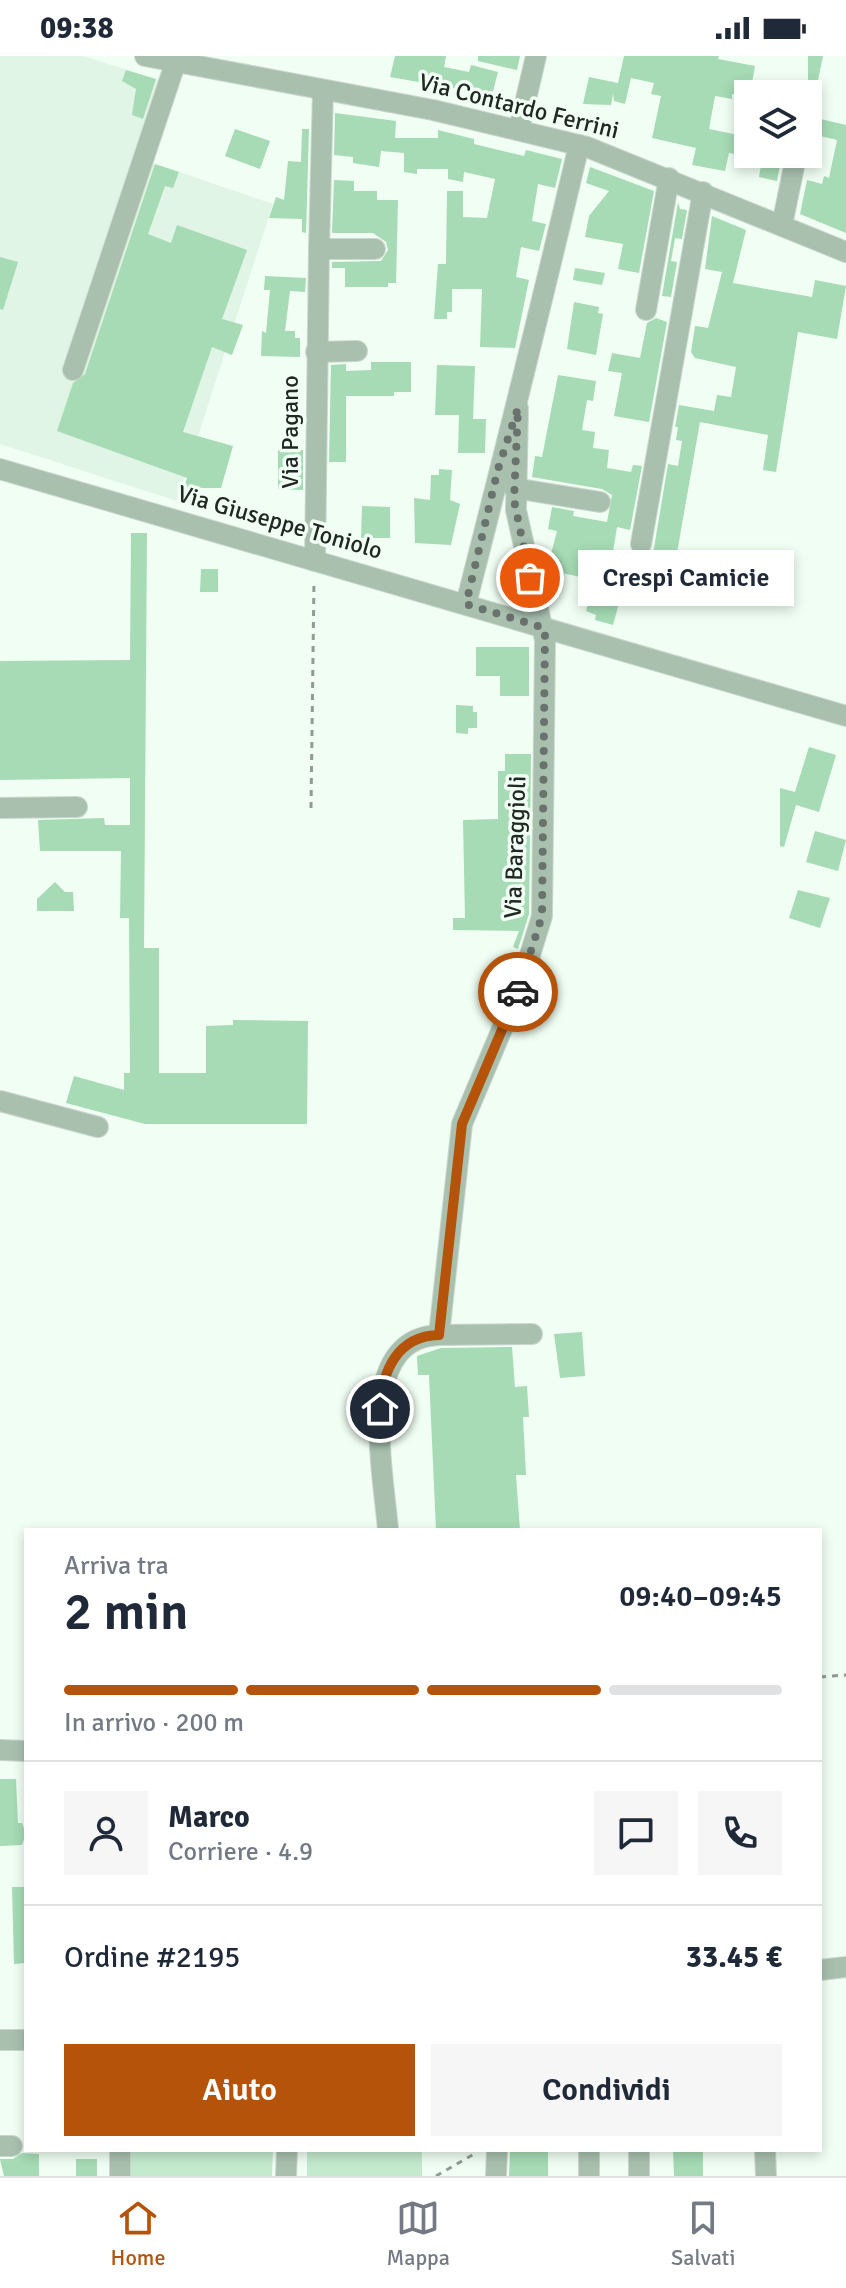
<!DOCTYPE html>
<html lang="it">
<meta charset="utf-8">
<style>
body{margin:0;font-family:Signika,sans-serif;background:#f6f6f7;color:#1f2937;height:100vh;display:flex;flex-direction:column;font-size:30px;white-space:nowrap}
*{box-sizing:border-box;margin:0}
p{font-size:26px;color:#747a83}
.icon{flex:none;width:44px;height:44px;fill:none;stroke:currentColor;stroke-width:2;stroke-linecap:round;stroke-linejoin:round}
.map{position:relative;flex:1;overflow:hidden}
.side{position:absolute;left:24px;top:1472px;width:798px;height:624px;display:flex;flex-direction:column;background:#fff;border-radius:0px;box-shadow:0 4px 12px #0003}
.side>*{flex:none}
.buttons{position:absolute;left:734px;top:24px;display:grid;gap:16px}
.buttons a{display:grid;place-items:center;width:88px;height:88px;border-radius:0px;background:#fff;box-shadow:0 4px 12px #0003;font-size:40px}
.pin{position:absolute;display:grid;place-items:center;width:68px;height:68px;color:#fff;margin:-34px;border:4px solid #fff;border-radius:50%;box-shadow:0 2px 8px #0007}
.courier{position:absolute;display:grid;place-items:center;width:80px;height:80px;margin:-40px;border:6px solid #b45309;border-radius:50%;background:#fff;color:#222;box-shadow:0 2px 10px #0007}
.bubble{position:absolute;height:56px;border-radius:0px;background:#fff;box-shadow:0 4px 12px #0003;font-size:26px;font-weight:600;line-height:56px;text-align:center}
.head em{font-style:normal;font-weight:600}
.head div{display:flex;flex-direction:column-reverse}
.head{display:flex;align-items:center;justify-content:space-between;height:136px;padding:0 40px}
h1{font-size:52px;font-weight:600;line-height:60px}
.bar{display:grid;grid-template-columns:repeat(4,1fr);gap:12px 8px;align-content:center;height:96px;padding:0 40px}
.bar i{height:10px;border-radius:6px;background:#e0e1e3}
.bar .current{background:#b45309}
.bar p{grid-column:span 4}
.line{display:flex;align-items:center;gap:20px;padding:0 40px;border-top:2px solid #e0e1e3}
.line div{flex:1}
.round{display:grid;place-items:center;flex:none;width:84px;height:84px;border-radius:0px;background:#f6f6f7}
.button{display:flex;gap:16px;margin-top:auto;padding:16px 40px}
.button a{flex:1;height:92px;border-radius:0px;background:#b45309;color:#fff;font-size:32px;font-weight:600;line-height:92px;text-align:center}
.button a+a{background:#f6f6f7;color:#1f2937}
.status{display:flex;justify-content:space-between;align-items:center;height:56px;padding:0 40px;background:#fff;direction:ltr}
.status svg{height:22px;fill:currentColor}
.menu{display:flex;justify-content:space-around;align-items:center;height:112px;border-top:2px solid #e0e1e3;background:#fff;font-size:22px;color:#747a83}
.menu a{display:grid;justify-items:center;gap:4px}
.menu .current{color:#b45309}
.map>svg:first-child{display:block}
.built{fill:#e0f5e5}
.green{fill:#c4eace}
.building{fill:#a6dbb5}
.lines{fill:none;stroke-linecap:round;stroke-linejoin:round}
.minor-casing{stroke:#cbd7ce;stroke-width:22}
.path{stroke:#909b93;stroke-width:3;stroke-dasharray:6 6;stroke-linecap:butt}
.minor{stroke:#a9c0af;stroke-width:20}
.done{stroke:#69726c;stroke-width:8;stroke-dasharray:0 14.4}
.route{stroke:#b45309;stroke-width:10}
.labels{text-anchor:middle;stroke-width:7;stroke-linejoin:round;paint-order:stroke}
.street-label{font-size:24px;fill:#212723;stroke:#f0fef3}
</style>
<div class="status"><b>09:38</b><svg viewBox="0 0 49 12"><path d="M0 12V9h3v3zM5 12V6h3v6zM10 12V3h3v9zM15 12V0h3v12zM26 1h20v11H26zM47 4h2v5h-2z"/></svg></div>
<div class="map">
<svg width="846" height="2120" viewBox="0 0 846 2120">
<rect width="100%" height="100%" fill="#f0fef3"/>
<path class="built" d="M0,0H83L159,24L113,172L75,322L153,107L273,148L177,445L0,388Z"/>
<g class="green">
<path d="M131,2094H273L272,2120H131Z"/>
<rect x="307" y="2094" width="115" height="26"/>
</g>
<g class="building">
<path d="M395,0H446L444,11L469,16L471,9L498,16L491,43L464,34L390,21Z"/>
<path d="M478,0H520L517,14L478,5Z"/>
<path d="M624,0H719L718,3L755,10L750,38H732V43L715,40L709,73L748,81V100L729,97L725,115L692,109L696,92L652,82L661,40L651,38L654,27L631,22L625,48L614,45L613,38L611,49L583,48L589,21L618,27Z"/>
<path d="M808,0H823L814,44L808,43Z"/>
<path d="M126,14L156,23L143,63L132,59L136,33L122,25Z"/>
<path d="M335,57L396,65L395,82H438V74L474,83V88L524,100L526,94L562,103L555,132L538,128L532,165L546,168L539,195L521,191L516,221L529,224L515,292L480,291L482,233H452V256H447V263H434L438,208H446L447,135H463V161L487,162L495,123L464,116L463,126L448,123V113H417V118L404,116V97L381,95L379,111L353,107V101L334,99Z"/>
<path d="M808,60L846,69V177L800,158L807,124L822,128L824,120L829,122L837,84L808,77Z"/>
<path d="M235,73L270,85L260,113L225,100Z"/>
<path d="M302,73H309L306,177L302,176V163L269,162L276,141L284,144L288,105L301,106Z"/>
<path d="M763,98H782L777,125L759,121Z"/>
<path d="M155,108L179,116L173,132L165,130L148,178L171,187L177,169L247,194L222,263L243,269L232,299L212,291L183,376L233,390L221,432H197L195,450L180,445L187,422L57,375L73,327L85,318Z"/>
<path d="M590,111L654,135L639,217L618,213L623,188L585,181L589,160L609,135L586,127Z"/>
<path d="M334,124L354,125V135H377V144H398L396,227H388V231H345V212H332V206L381,205L388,194L386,186L373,177H332Z"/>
<path d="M678,146L680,153L687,154L682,183L675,182L671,205L677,206L671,241L662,240Z"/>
<path d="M712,160L746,174L733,227L812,241L815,224L846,230L837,283L798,276L776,416L763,414L768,379L700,366L675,508L682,509L677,538L624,529L613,569L595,564L596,559L586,555L595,524L547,514L557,475L548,473L552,451L574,455L573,460L607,466L612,439L602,433L532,421L535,400L542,401L558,319L596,325L593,345L587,344L582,374L595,376L593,392L609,394L607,412L631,416L633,409L642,410L630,474L617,471L612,502L638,507L639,502L652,504L668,408L678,410L682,385L676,384L678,371H675L679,349L714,355L717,339L731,341L736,311L695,302L691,296L695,270L708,272L722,216L705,213Z"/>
<path d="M0,201L18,206L3,254L0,253Z"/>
<path d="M575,212L605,217L602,229L573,224Z"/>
<path d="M265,220L306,222L305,236L290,235L285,275H295V282H300V301L261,300L262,275L266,277L270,234H264Z"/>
<path d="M574,246L599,251L598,257L603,258L596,299L567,293Z"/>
<path d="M656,262L667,266L649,366L614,360L622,317L608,315L612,297L640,302L647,267Z"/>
<path d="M371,306H411V336H394V340H346V406H329L331,309L346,308V315L371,314Z"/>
<path d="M437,309L475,310L473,363H486L485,397H458L459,359H435Z"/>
<path d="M278,394H303V434L278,433Z"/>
<path d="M439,413L452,414L450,444L460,448L451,489L415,487L414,442L430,444L431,419H439Z"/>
<path d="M362,450L390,451V482H361Z"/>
<path d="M131,477H147L144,892H159V1017H206V970L233,969V964L308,965L307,1068H145L66,1047L74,1020L124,1034V1017H130L129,862H120L121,795H40L38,764L104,762L105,769H130V722L0,724V605L130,604Z"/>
<path d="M201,513H218V536H200Z"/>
<path d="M476,591H529V640H500V620H476Z"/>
<path d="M456,649L473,650V656H477V672H468V678L456,677Z"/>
<path d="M809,691L836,699L819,756L796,749L784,791L780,790V732L795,736Z"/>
<path d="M505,698H531L529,858L518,893L513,891L519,875L453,874V862H465L463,764L498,763V715H505Z"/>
<path d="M815,775L846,784L838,815L806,806Z"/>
<path d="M55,826L65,836H73L74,855H37V843Z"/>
<path d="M798,834L830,842L820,872L789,862Z"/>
<path d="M582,1276L585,1320L560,1322L554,1278Z"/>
<path d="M512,1291L515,1331L527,1330L529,1361H523L526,1419H516L520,1474H436L429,1319H418L417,1300L441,1292Z"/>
<path d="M0,1723H16L18,1767H22L26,1778L22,1789L0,1790Z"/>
<path d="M12,1831H26V1907L14,1908Z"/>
<path d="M673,2094H703V2120H674Z"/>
<path d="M510,2096H548V2120H509Z"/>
<path d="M22,2097L39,2098V2120H4L0,2103H13Z"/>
<rect x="76" y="2103" width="21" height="17"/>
</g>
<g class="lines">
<g class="minor-casing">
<g id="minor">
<path d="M145,0L433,54L587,91L846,196"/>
<path d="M323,34L319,193H375"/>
<path d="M519,73L536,0"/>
<path d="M782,169L796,101"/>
<path d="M646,254L669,122"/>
<path d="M316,296L357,295"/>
<path d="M73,314L175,8"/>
<path d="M0,413L846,660"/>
<path d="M514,432L600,446"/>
<path d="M641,488L703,136"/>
<path d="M315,505L319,193"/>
<path d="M466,548C505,395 543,242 579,89"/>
<path d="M0,752L77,751"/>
<path d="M0,1045L98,1071"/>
<path d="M439,1279L532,1278"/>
<path d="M388,1474C384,1419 354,1282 439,1279L462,1068L521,928L542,860L545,584L516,454L518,352"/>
<path d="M0,1694L26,1695"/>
<path d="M820,1914L846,1911"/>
<path d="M0,1984H26"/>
<path d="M0,2090H12"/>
<path d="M120,2094V2120"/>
<path d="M589,2094V2120"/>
<path d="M639,2094V2120"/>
<path d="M765,2094L766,2120"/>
<path d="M286,2120L287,2094"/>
<path d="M496,2120L497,2094"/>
</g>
</g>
<g class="path">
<path d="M311,752L314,524"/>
<path d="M820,1621L846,1619"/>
<path d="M436,2120L474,2098"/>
</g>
<use href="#minor" class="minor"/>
</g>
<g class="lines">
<path class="done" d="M518,936L542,860L545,576L544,572L466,548L498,413L518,352L514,444L530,522"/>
<path class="route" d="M380,1353C382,1315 397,1280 439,1279L462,1068L518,936"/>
</g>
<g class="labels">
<g class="street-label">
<text transform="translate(519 50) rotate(14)" y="8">Via Contardo Ferrini</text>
<text transform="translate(290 376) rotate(-90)" y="8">Via Pagano</text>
<text transform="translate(280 466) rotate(16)" y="8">Via Giuseppe Toniolo</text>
<text transform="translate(515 791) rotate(-88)" y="8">Via Baraggioli</text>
</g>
</g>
</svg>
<div class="buttons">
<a><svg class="icon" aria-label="layers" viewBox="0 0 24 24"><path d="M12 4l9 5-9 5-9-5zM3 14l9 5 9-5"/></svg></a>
</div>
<div class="pin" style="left:530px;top:522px;background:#ea580c"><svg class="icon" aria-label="bag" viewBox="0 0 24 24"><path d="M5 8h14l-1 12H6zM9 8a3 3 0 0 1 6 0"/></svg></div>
<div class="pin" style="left:380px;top:1353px;background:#1f2937"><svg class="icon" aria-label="home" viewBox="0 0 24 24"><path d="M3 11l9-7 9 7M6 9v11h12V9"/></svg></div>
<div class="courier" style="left:518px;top:936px"><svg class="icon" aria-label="car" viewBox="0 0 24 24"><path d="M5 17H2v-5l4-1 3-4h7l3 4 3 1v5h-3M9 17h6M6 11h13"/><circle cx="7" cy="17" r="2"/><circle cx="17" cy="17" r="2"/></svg></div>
<div class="bubble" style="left:578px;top:494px;width:216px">Crespi Camicie</div>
<section class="side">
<div class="head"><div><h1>2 min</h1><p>Arriva tra</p></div><em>09:40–09:45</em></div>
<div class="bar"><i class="current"></i><i class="current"></i><i class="current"></i><i></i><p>In arrivo · 200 m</p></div>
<div class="line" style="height:144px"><a class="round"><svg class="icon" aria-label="person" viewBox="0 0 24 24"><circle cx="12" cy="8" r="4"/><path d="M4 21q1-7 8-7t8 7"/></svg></a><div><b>Marco</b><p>Corriere · 4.9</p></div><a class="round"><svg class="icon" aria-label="chat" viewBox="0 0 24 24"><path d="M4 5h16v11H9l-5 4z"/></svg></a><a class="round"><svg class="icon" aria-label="phone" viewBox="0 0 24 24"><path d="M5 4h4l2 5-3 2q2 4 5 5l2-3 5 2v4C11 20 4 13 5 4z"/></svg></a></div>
<div class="line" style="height:104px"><div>Ordine #2195</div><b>33.45 €</b></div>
<div class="button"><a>Aiuto</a><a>Condividi</a></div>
</section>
</div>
<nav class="menu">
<a class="current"><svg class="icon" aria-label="home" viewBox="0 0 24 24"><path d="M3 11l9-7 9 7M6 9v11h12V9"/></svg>Home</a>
<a><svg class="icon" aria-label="map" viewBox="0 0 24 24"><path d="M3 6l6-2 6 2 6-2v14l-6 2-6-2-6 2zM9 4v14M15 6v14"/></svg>Mappa</a>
<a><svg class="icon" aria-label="saved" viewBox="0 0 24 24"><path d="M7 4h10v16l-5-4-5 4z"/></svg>Salvati</a>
</nav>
